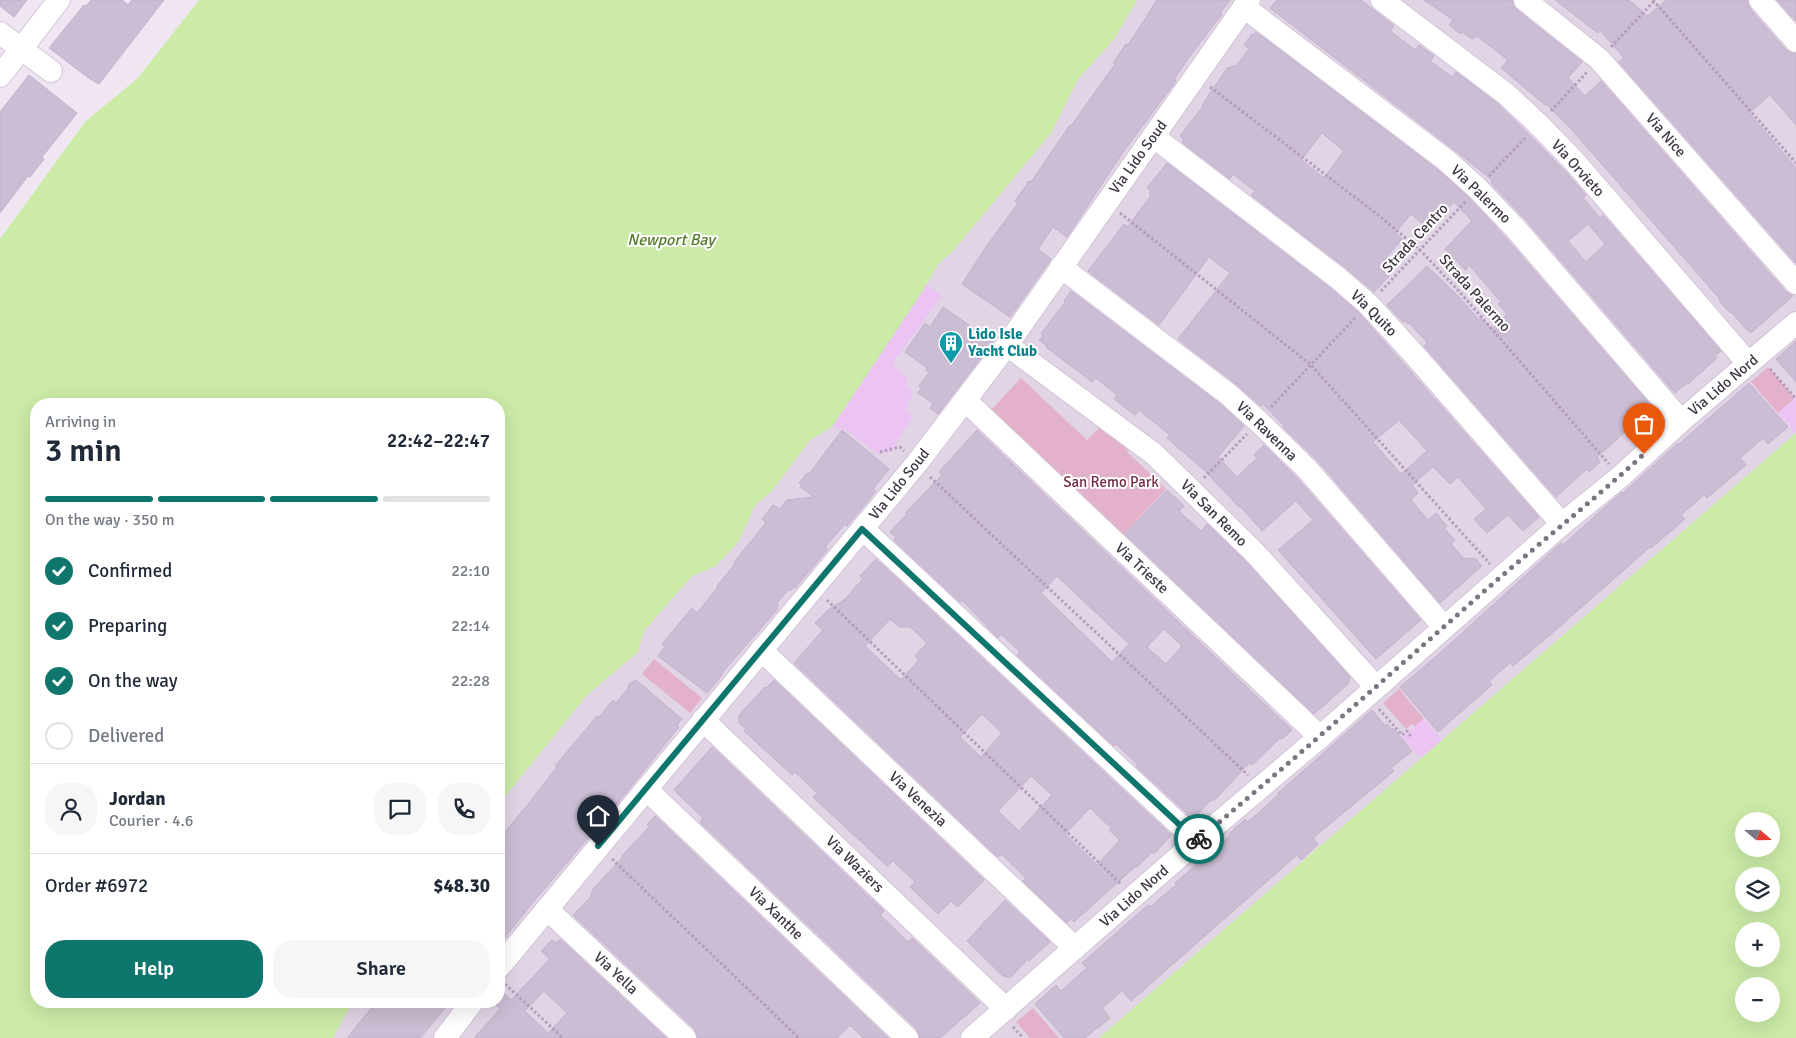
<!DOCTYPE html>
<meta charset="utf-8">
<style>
body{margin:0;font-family:Signika,sans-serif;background:#f6f6f7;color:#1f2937;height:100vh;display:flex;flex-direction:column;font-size:19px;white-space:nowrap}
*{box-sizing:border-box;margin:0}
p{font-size:16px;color:#747a83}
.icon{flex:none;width:28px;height:28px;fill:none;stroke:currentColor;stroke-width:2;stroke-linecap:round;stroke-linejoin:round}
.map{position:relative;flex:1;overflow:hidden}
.panel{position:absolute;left:30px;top:398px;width:475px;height:610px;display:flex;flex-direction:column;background:#fff;border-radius:20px;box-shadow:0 5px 20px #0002}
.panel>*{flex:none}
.needle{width:32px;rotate:110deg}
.fabs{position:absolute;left:1735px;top:812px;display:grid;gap:10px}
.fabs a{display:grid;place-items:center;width:45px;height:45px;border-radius:50%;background:#fff;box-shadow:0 5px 20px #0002;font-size:25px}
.pin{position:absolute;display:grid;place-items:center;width:42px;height:42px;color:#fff;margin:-51px -21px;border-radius:50% 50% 50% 0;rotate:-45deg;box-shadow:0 0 5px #0007}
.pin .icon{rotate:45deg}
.courier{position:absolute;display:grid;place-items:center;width:50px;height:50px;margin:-25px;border:4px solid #0f766e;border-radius:50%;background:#fff;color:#222;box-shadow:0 1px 6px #0007}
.overview em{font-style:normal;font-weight:600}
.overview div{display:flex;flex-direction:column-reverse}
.overview{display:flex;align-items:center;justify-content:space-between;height:85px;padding:0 15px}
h1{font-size:32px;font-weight:600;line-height:38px}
.bar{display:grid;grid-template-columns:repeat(4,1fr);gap:8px 5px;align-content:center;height:60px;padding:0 15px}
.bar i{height:6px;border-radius:4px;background:#e0e1e3}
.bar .on{background:#0f766e}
.bar p{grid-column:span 4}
.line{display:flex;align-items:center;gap:12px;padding:0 15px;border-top:1px solid #e0e1e3}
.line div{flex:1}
.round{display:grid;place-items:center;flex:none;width:52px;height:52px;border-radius:20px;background:#f6f6f7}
ol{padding:0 15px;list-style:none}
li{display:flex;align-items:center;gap:15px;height:55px}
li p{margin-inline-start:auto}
li .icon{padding:5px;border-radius:50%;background:#0f766e;color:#fff;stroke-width:4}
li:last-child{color:#747a83}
li i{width:28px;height:28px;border:2px solid #e0e1e3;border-radius:50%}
.primary-button{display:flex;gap:10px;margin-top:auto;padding:10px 15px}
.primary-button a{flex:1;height:58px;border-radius:20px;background:#0f766e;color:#fff;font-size:20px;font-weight:600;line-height:58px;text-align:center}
.primary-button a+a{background:#f6f6f7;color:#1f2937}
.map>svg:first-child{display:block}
.residential{fill:#e1d5e5}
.green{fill:#e3b2ca}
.sand{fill:#ecc4f4}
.water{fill:#cbeba7;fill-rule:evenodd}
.building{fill:#cbbdd3;stroke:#c3b0cd;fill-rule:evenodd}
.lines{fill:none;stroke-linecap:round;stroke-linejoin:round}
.minor-casing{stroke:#d2c4d8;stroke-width:24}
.path{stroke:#b39cbd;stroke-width:3;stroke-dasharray:2.5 2.5;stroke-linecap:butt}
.minor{stroke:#fff;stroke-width:22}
.done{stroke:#7d7481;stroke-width:5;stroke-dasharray:0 9}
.route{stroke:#0f766e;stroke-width:6}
.labels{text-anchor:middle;stroke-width:4;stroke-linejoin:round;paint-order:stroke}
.street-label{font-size:15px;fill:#3f3644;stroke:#fff}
.culture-label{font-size:15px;font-weight:bold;fill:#0d838f;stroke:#fff;text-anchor:start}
.park-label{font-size:15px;fill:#712e43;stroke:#fff}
.water-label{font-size:16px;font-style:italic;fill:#557b2c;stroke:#fff}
</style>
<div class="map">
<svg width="1796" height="1038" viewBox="0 0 1796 1038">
<rect width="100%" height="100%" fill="#efe6f2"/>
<path class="residential" d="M1137,0H1796V433L1099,1038H333L353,1001H499V804L587,695L638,652L644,631L692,576L716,566L739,541L755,505L771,492L810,440L832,427L922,292L939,263L953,251L1051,133L1078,79L1115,38Z"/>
<g class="green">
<path d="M1768,367L1795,398L1778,413L1751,382Z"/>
<path d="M1021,378L1087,440L1100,427L1128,450L1127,452L1166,489L1122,536L989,412Z"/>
<path d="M654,659L702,698L690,713L642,674Z"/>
<path d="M1399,689L1424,719L1415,727L1412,724L1406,729L1383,703Z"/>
<path d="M1033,1008L1059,1038H1030L1016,1022Z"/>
</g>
<g class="sand">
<path d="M926,284L942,296L892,364L908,378L906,381L907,386L912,391V397L907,403V410L913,417L892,450L879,455L846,430L832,427Z"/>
<path d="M1795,398L1796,399V433L1778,413Z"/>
<path d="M1424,719L1442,740L1421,758L1402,737Z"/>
</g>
<g class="water">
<path d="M199,0H1137L1115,38L1078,79L1051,133L953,251L939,263L922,292L832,427L810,440L771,492L755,505L739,541L716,566L692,576L644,631L638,652L587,695L499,804V404H36V1001H353L333,1038H0V239L85,122L138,78Z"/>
<path d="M1796,433V1038H1099ZM1744,821H1771V849H1744ZM1744,876H1771V904H1744ZM1744,931H1771V959H1744ZM1744,986H1771V1014H1744Z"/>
</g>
<g class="building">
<path d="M0,0H27L14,17L0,6Z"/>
<path d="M91,0H122L128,5L132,0H164L99,84L90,79L49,48L84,5L86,6Z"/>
<path d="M1157,0H1230L1220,13L1222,14L1190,56L1174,79L1176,81L1121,155L1067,237L1053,227L1038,249L1051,259L1010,317L962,284L988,244L1018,203L1015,201L1029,181L1031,182L1070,125L1071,126L1115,64L1113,63L1126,44L1128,45Z"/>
<path d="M1277,0H1361L1394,26L1390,31L1415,50L1419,45L1434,56L1430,61L1452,77L1456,72L1498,104L1564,170L1586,195L1583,198L1600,218L1603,215L1721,351L1715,356L1717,358L1688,384L1687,383L1675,393L1673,391L1526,220L1491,183L1493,181L1461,155L1270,8ZM1588,224L1605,244L1586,262L1568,241Z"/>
<path d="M1424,0H1512L1513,5L1517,10L1582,62L1568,78L1585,96L1601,81L1786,292L1793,296L1751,333L1745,328L1732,313L1729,312L1720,302L1719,298L1571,129L1546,104L1545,105L1501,68L1508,60L1477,36L1472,39L1462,32L1460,34L1449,25L1453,20Z"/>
<path d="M1555,0H1629L1648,16L1666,0H1747L1750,9L1786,50L1791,53L1796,54V125L1770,95L1749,113L1796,168V263L1619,62L1624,58L1600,30L1598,33Z"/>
<path d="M1777,0H1796V21Z"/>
<path d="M1256,32L1438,170L1468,197L1506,238L1653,408L1646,415L1645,414L1597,457L1600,462L1589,472L1587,469L1556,497L1424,346L1427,343L1426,341L1409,323L1408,324L1404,321L1403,322L1387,305L1427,266L1459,297L1479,320L1481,318L1492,329L1507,314L1498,304L1501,302L1469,265L1465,270L1445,249L1472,221L1454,202L1428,228L1411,214L1395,233L1402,239L1378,267L1389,276L1374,292L1346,268L1251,195L1255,191L1233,174L1230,179L1183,143V139L1180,136L1203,106L1202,105L1227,68L1237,65L1249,49L1244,45L1252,34L1253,35ZM1322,133L1344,151L1324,178L1301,160Z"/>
<path d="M29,75L77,113L42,157L44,159L30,177L28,176L0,213V112Z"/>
<path d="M1167,163L1330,288L1359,313L1539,517L1523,531L1508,515L1487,533L1474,519L1486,509L1458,477L1450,484L1433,467L1412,485L1418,493L1411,500L1428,520L1436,513L1447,526L1444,528L1455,540L1451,544L1463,558L1476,559L1482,566L1440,603L1318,461L1283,427L1284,426L1263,404L1261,406L1236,384L1178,339L1230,273L1209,257L1159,325L1088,271L1124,224L1127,227L1151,196L1149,194L1151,191L1147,188ZM1399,420L1427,451L1401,474L1373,442Z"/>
<path d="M1071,291L1220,404L1244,426L1218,457L1237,477L1257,458L1254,455L1264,445L1298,479L1421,620L1376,659L1278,550L1313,520L1296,501L1262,531L1240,506L1239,507L1204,470L1167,438L1170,435L1139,410L1135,415L1114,399L1117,395L1096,378L1092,382L1046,347L1047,346L1039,340L1043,336L1041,334L1065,302L1064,301Z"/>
<path d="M943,307L993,342L938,414L930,408L933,403L918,393L921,388L919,386L929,372L926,370L927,368L905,352L925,323L930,327Z"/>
<path d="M1796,341V382L1776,359Z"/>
<path d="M1749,383L1788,427L1768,444L1763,438L1740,458L1746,465L1707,498L1704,495L1681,515L1685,519L1651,548L1650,547L1549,636L1513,666L1510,663L1489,681L1492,685L1438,732L1400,687L1439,654L1561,543L1563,545L1604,508L1622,492L1623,493L1678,443L1679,444Z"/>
<path d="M842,430L889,469L873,489L876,491L847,526L845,524L825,547L828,549L795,588L794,587L790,591L789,589L777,603L778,607L775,612L721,674L722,675L707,693L658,656L665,646L662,644L692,608L697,613L718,587L717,586L734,565V562L766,523L762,519L773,505L780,509L787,500L813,497L800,486L801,485L799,483L807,473L809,474Z"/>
<path d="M977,430L1292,730L1282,739L1280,738L1252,765L1249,763L1215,800H1211L1195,817L1191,813L1189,815L1136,766L1138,765L1116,744L1114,746L1017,655L1020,652L1001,634L998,638L962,600L960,602L894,540L896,537L890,532L907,514L905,513L942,475L939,472ZM1057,576L1129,644L1112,662L1041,593ZM1164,629L1182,646L1166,664L1147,647Z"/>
<path d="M1167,490L1184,506L1179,511L1201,531L1207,524L1246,562L1350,677L1348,684L1314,714L1125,534Z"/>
<path d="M876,559L1171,835L1154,854L1152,852L1137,867L1136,866L1074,922L1071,919L1067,923L1023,881L1026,878L1001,854L998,857L794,663L823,630L815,623L829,609L844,600L863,579L860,576ZM890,619L899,627H910L927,643L915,656L919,660L901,680L865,646ZM982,714L1002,733L981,757L960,737ZM1031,776L1052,795L1019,831L998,811ZM1090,808L1111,828L1109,830L1120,840L1097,865L1065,834Z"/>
<path d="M636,680L682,719L677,725L679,727L625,794L611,811L609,809L592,830L593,832L530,906L499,945V839L529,803L557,767L555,766L597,716L599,717L613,700L616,703L627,690L629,684Z"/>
<path d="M774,680L984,880L958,907L951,901L938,914L910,887L915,882L893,861L887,866L813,797L817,793L795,772L792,775L744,731L746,729L739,723V715L765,687L766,688Z"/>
<path d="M1372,710L1385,726L1387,724L1392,729L1393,728L1412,751L1391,768L1394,771L1313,838L1318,844L1301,860L1297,855L1131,1001L1122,991L1102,1008L1110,1018L1098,1028V1027L1085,1038H1064L1035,1004L1056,985L1061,991L1087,968L1082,963L1148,905L1150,907L1177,884L1175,883L1230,836L1229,834L1245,819L1247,822L1255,816L1279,794L1278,793Z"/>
<path d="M712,747L884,911L880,915L908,942L912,938L980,1003L940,1038H920L916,1028L700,822L703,818L674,790Z"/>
<path d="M655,816L888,1038H863L850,1025L837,1038H698L694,1028L573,915L590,898L593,889L623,857L622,856L649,827L647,825Z"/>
<path d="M1005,900L1050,942L1029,961L1028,959L1010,978L1003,976L967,941Z"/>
<path d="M560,939L666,1038H474L500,1009L496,1005L505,994L511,1000L550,959L541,951L552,940L556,943ZM544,991L567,1013L548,1033L525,1011Z"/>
<path d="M377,1001H451L420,1038H347Z"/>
</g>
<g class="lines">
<g class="minor-casing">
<g id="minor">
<path d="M1382,0L1506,94L1538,124L1574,161L1748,363"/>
<path d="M1525,0L1599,59L1796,283"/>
<path d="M1760,0L1796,41"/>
<path d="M1244,7L1446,160L1477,188L1516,229L1681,421"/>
<path d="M0,33L51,71"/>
<path d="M0,76L59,0"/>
<path d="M1154,137L1338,278L1368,304L1412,352L1562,524"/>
<path d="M1061,267L1228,394L1258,421L1308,470L1444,627"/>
<path d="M1007,345L1154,454L1255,553L1376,687"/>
<path d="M965,400L1320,737"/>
<path d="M863,529L1197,841"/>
<path d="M761,650L1075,948"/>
<path d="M703,720L1006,1009"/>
<path d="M646,789L907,1038"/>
<path d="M547,909L685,1038"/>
<path d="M499,967L917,463L1007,345L1249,0"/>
<path d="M445,1038L473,1001"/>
<path d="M972,1038L1197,841L1320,737L1562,524L1620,477L1681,421L1796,323"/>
</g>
</g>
<g class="path">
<path d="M1653,0L1796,163"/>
<path d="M1611,47L1655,0"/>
<path d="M1210,87L1377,214L1420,250L1457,289L1609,464"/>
<path d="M1551,111L1588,71"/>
<path d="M1489,176L1526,137"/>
<path d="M1120,213L1311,365L1490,564"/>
<path d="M1381,291L1466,201"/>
<path d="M1770,369L1796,399"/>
<path d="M1271,407L1356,317"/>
<path d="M880,452L900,447L904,451"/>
<path d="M930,477L1248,775"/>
<path d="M1204,478L1247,434"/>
<path d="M827,600L1121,884"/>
<path d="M1379,709L1402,735L1407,731L1412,738"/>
<path d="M612,859L799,1038"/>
<path d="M505,984L563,1038"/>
<path d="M1013,1027L1023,1038"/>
</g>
<use href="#minor" class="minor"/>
</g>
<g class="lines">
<path class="done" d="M1199,839C1300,755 1398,667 1497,580C1546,538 1596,498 1644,454"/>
<path class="route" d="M598,846L862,529L1197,841L1199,839"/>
</g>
<defs>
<g id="building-pin" transform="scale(1.25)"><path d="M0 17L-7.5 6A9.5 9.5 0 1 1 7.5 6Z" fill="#0f9aa8" stroke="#fff"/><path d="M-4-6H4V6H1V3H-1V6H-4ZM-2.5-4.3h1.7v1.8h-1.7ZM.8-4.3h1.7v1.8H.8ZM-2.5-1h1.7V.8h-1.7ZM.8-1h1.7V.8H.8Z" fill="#fff"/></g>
</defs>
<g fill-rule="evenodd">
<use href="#building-pin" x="951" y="343"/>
</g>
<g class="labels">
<g class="street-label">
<text transform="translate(1666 135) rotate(49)" y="5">Via Nice</text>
<text transform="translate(1138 157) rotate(-54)" y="5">Via Lido Soud</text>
<text transform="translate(1578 168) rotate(48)" y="5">Via Orvieto</text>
<text transform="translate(1481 194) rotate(44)" y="5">Via Palermo</text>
<text transform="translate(1415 238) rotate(-47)" y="5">Strada Centro</text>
<text transform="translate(1475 293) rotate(48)" y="5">Strada Palermo</text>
<text transform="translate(1374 313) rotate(45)" y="5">Via Quito</text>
<text transform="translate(1723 385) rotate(-40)" y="5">Via Lido Nord</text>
<text transform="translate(1267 431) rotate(44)" y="5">Via Ravenna</text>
<text transform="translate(899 484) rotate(-51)" y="5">Via Lido Soud</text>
<text transform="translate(1214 513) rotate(45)" y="5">Via San Remo</text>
<text transform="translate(1142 568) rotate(43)" y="5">Via Trieste</text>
<text transform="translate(918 799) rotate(43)" y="5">Via Venezia</text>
<text transform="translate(855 864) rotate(44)" y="5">Via Waziers</text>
<text transform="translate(1134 896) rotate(-41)" y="5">Via Lido Nord</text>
<text transform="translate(776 913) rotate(44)" y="5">Via Xanthe</text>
<text transform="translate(616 973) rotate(43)" y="5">Via Yella</text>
</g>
<g class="culture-label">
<text x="968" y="339">Lido Isle<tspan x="968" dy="17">Yacht Club</tspan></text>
</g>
<g class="park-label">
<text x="1111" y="487">San Remo Park</text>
</g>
<g class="water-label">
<text x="671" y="245">Newport Bay</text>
</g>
</g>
</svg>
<div class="fabs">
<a><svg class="needle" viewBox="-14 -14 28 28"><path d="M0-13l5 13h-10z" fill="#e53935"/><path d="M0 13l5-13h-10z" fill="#747a83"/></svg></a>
<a><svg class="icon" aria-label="layers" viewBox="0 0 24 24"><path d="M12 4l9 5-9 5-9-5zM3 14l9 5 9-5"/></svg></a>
<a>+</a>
<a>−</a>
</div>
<div class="pin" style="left:1644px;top:454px;background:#ea580c"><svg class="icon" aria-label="bag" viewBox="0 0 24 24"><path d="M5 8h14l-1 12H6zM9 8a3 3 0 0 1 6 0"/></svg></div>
<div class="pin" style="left:598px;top:846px;background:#1f2937"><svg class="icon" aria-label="home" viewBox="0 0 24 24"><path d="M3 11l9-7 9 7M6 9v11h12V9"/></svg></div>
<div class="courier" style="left:1199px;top:839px"><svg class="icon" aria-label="bike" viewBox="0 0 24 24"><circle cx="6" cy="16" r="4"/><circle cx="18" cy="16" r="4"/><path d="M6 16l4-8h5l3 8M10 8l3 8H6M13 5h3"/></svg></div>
<section class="panel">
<div class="overview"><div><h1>3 min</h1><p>Arriving in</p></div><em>22:42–22:47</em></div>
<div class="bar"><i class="on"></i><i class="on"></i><i class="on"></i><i></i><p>On the way · 350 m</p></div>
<ol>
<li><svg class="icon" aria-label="check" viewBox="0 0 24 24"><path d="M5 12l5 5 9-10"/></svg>Confirmed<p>22:10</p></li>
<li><svg class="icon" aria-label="check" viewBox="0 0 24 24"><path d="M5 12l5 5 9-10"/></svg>Preparing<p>22:14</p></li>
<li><svg class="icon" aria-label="check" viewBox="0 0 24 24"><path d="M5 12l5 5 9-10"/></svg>On the way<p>22:28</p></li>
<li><i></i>Delivered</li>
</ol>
<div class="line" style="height:90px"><a class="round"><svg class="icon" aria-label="person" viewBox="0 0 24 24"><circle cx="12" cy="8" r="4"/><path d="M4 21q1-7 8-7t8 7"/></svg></a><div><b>Jordan</b><p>Courier · 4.6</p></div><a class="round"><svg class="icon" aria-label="chat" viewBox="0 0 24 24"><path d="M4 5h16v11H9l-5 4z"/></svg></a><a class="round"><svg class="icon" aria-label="phone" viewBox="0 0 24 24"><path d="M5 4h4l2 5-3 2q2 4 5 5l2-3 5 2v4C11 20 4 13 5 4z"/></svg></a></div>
<div class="line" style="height:65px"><div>Order #6972</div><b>$48.30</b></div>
<div class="primary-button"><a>Help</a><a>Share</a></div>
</section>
</div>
